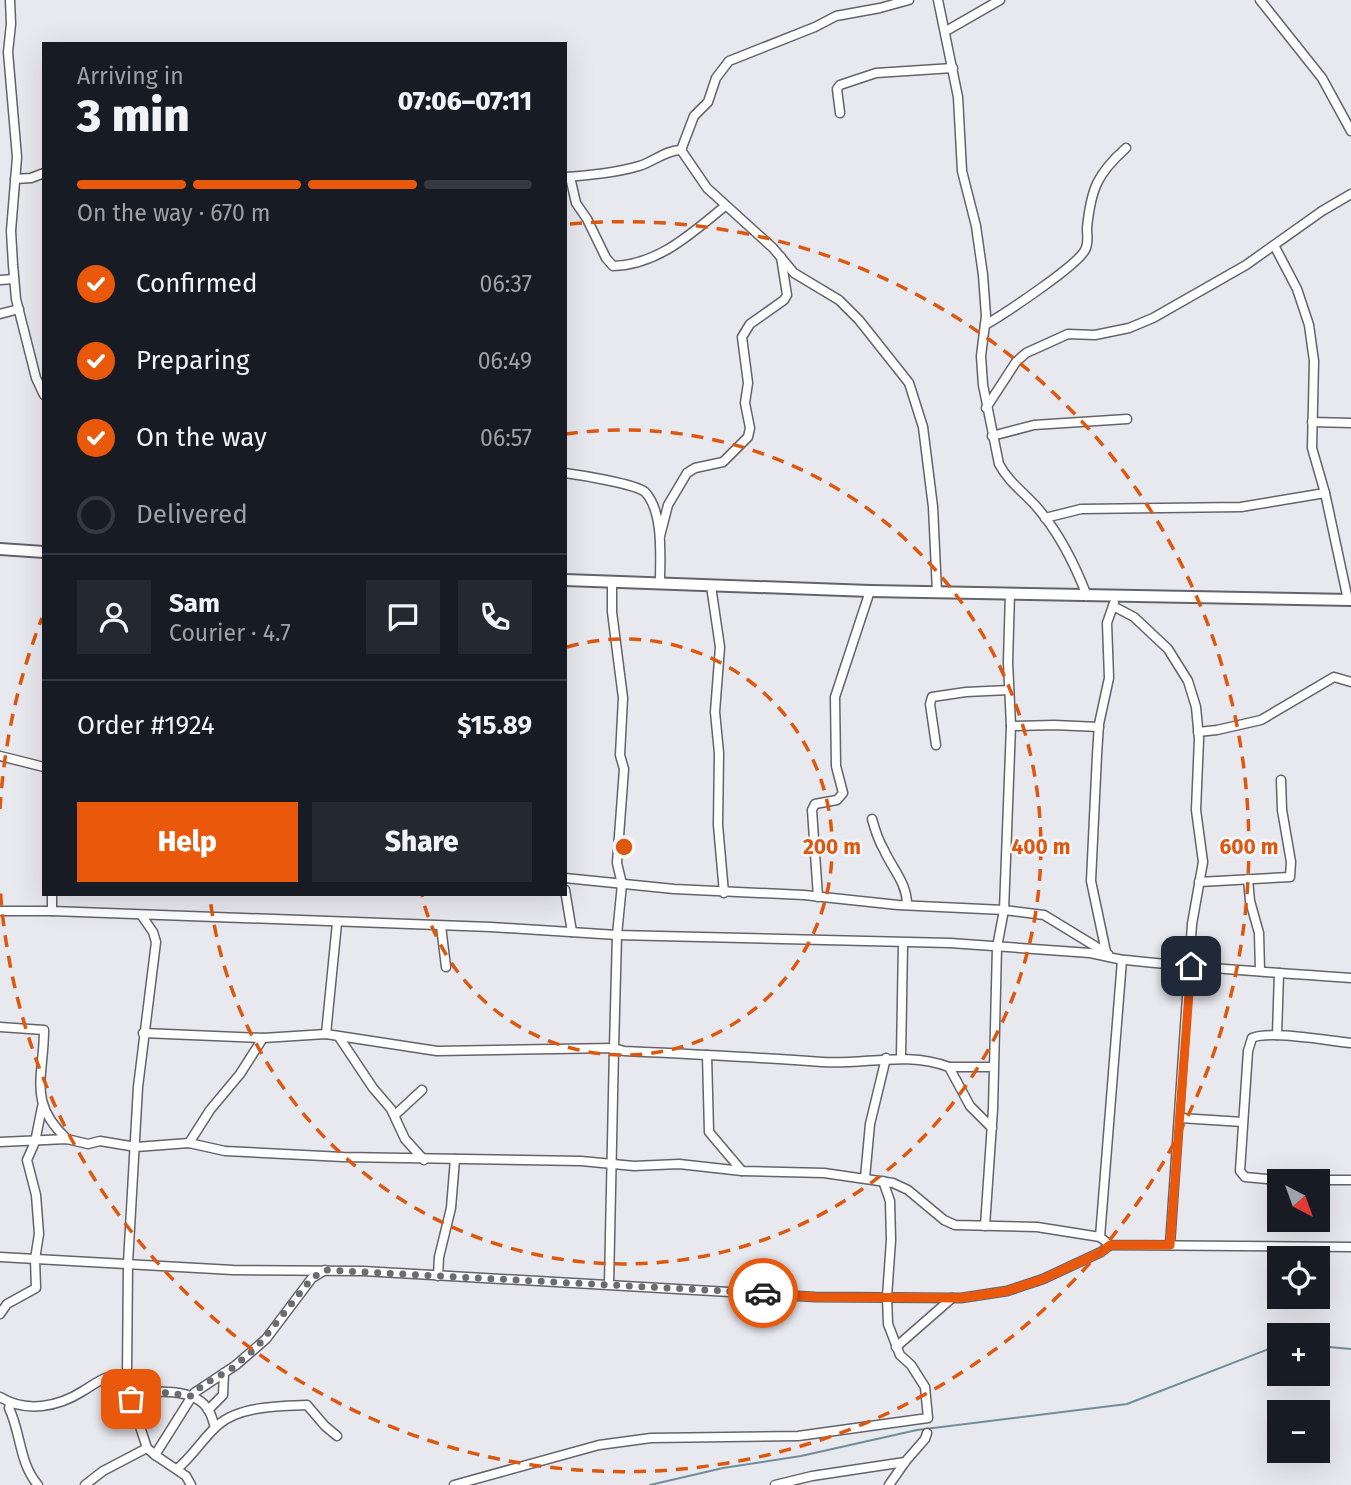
<!DOCTYPE html>
<meta charset="utf-8">
<style>
body{margin:0;font-family:"Fira Sans",sans-serif;background:#242831;color:#f1f3f6;height:100vh;display:flex;flex-direction:column;font-size:26px;white-space:nowrap}
*{box-sizing:border-box;margin:0}
p{font-size:23px;color:#9ea1a6}
.icon{flex:none;width:38px;height:38px;fill:none;stroke:currentColor;stroke-width:2;stroke-linecap:round;stroke-linejoin:round}
.map{position:relative;flex:1;overflow:hidden}
.panel{position:absolute;left:42px;top:42px;width:525px;height:854px;display:flex;flex-direction:column;background:#171b24;border-radius:0px;box-shadow:0 7px 28px #0002}
.panel>*{flex:none}
.needle{width:46px;rotate:139deg}
.tools{position:absolute;left:1267px;top:1169px;display:grid;gap:14px}
.tools a{display:grid;place-items:center;width:63px;height:63px;border-radius:0px;background:#171b24;box-shadow:0 7px 28px #0002;font-size:35px}
.pin{position:absolute;display:grid;place-items:center;width:60px;height:60px;color:#fff;margin:-30px;border-radius:14px;box-shadow:0 4px 10px #0006}
.courier{position:absolute;display:grid;place-items:center;width:70px;height:70px;margin:-35px;border:5px solid #ea580c;border-radius:50%;background:#fff;color:#222;box-shadow:0 2px 9px #0007}
.headline em{font-style:normal;font-weight:800}
.headline div{display:flex;flex-direction:column-reverse}
.headline{display:flex;align-items:center;justify-content:space-between;height:119px;padding:0 35px}
h1{font-size:46px;font-weight:800;line-height:52px}
.bar{display:grid;grid-template-columns:repeat(4,1fr);gap:10px 7px;align-content:center;height:84px;padding:0 35px}
.bar i{height:9px;border-radius:5px;background:#363941}
.bar .on{background:#ea580c}
.bar p{grid-column:span 4}
.line{display:flex;align-items:center;gap:18px;padding:0 35px;border-top:2px solid #363941}
.line div{flex:1}
.round{display:grid;place-items:center;flex:none;width:74px;height:74px;border-radius:0px;background:#242831}
ol{padding:0 35px;list-style:none}
li{display:flex;align-items:center;gap:21px;height:77px}
li p{margin-inline-start:auto}
li .icon{padding:7px;border-radius:50%;background:#ea580c;color:#fff;stroke-width:4}
li:last-child{color:#9ea1a6}
li i{width:38px;height:38px;border:4px solid #363941;border-radius:50%}
.cta{display:flex;gap:14px;margin-top:auto;padding:14px 35px}
.cta a{flex:1;height:80px;border-radius:0px;background:#ea580c;color:#fff;font-size:28px;font-weight:800;line-height:80px;text-align:center}
.cta a+a{background:#242831;color:#f1f3f6}
.map>svg:first-child{display:block}
.lines{fill:none;stroke-linecap:round;stroke-linejoin:round}
.stream{stroke:#708d9a;stroke-width:2}
.street-casing{stroke:#64636a;stroke-width:11}
.secondary-casing{stroke:#64636a;stroke-width:14}
.street{stroke:#fff;stroke-width:8}
.secondary{stroke:#fff;stroke-width:10}
.done{stroke:#6c6c70;stroke-width:7;stroke-dasharray:0 12.6}
.route{stroke:#ea580c;stroke-width:9}
.ring{fill:none;stroke:#de570e;stroke-width:3.5;stroke-dasharray:12 9}
.centre{fill:#de570e;stroke:#f5f5fc;stroke-width:3.5}
.ring-label{font-size:21px;text-anchor:middle;font-weight:bold;fill:#de570e;stroke:#f5f5fc;stroke-width:5;stroke-linejoin:round;paint-order:stroke}
</style>
<div class="map">
<svg width="1351" height="1485" viewBox="0 0 1351 1485">
<rect width="100%" height="100%" fill="#e8e8ef"/>
<g class="lines">
<g class="stream">
<path d="M1318,1346L1351,1349"/>
<path d="M650,1485L723,1468L801,1456L917,1430L1127,1404L1279,1345"/>
</g>
<g class="street-casing">
<g id="street">
<path d="M10,0L11,24L8,52L17,157L11,231L13,265L16,299L36,378L44,395"/>
<path d="M938,0L958,97L962,171L976,226L983,275L986,316L981,356L983,385L999,464C1008,481 1022,491 1035,505C1059,532 1074,562 1087,596"/>
<path d="M1260,0L1322,78L1351,131"/>
<path d="M946,31L1000,0"/>
<path d="M840,113L837,89L840,85L876,73L953,68"/>
<path d="M681,150L707,188L773,248L794,273L839,300L859,320L909,383L923,427L933,507L937,592"/>
<path d="M681,150L694,116L708,102L716,78L729,61L815,27L836,16L880,8L909,0"/>
<path d="M566,177C591,175 615,173 639,166C653,162 666,150 681,150"/>
<path d="M570,177L576,203L587,219L606,258L613,266C658,265 692,233 725,206"/>
<path d="M15,179L31,178L44,173"/>
<path d="M1275,247L1297,289L1309,325L1314,361L1312,448L1325,493L1348,600"/>
<path d="M0,280L14,279"/>
<path d="M0,314L19,309"/>
<path d="M985,325C1004,314 1077,266 1085,250C1089,243 1087,236 1087,228C1091,189 1097,174 1126,148"/>
<path d="M986,408L1016,362L1026,353L1068,334L1095,335L1129,328L1153,318L1246,265L1322,211L1351,194"/>
<path d="M1312,422L1351,423"/>
<path d="M992,436L1034,425L1127,419"/>
<path d="M565,473C580,475 636,484 645,492C664,512 660,558 660,583"/>
<path d="M1045,518L1081,509L1241,507L1325,493"/>
<path d="M660,536L668,505L687,473L695,468L723,462L748,437L750,428L745,403L748,383L742,337L750,324L784,300L787,295L781,257"/>
<path d="M612,582V612L623,698L620,755L624,769L617,863L622,884L617,935L614,1048L624,1051C690,1054 756,1057 822,1062C865,1065 906,1051 949,1067L970,1106L992,1128"/>
<path d="M711,586L720,647L715,712L719,753L718,825L724,893"/>
<path d="M1113,606L1134,617L1168,649L1188,681L1196,707L1199,739L1196,810L1203,862L1192,924L1170,1245"/>
<path d="M1011,726L1054,725L1099,727"/>
<path d="M1198,732L1217,730L1261,720L1334,677L1351,682"/>
<path d="M936,745L930,704L932,697L966,692L1009,690"/>
<path d="M0,756L44,767"/>
<path d="M872,819C875,830 878,840 884,850C893,870 907,883 907,905"/>
<path d="M565,878L674,889L804,895L898,905L1004,910L1044,915L1108,954"/>
<path d="M1248,879L1250,901L1259,933L1260,971"/>
<path d="M1199,882L1290,877L1291,862L1282,810L1281,780"/>
<path d="M565,890L572,932"/>
<path d="M52,894V911L491,927L617,935L950,943L1090,953C1102,955 1114,959 1126,960C1201,968 1276,973 1351,978"/>
<path d="M818,897L812,810L815,804L837,800L843,793L836,766L835,697L870,591"/>
<path d="M0,911H52"/>
<path d="M142,916L153,932L156,942L138,1087L128,1263L127,1376L131,1399L147,1448L155,1455L186,1476L191,1485"/>
<path d="M441,926L446,967"/>
<path d="M1106,952L1091,881L1097,755L1099,724L1109,678L1107,623L1114,603"/>
<path d="M1122,960L1100,1237L1110,1245L1351,1247"/>
<path d="M0,1027L44,1030C44,1077 27,1102 67,1139"/>
<path d="M143,1033L263,1038L326,1034L437,1051L614,1048L609,1284"/>
<path d="M326,1034L337,923"/>
<path d="M1277,1035L1279,973"/>
<path d="M339,1037L373,1088L391,1109L405,1139L424,1160"/>
<path d="M1351,1043C1329,1041 1269,1030 1252,1038L1248,1051L1240,1171L1245,1177L1278,1180H1351"/>
<path d="M707,1055L709,1132L742,1171"/>
<path d="M901,1057L903,943"/>
<path d="M949,1067H993"/>
<path d="M395,1115L422,1090"/>
<path d="M1180,1118L1243,1122"/>
<path d="M0,1142L67,1139L88,1144L100,1141L136,1147L189,1143L225,1151L343,1157L581,1161L634,1166L679,1164L742,1171L824,1173L893,1183L908,1190L944,1220L955,1225L1037,1227L1100,1237"/>
<path d="M189,1143L210,1110L240,1074L263,1038"/>
<path d="M865,1178L870,1124L886,1058"/>
<path d="M985,1226L993,1109L997,947L1004,910L1011,726L1008,662L1010,593"/>
<path d="M0,1257L233,1270L363,1271L815,1297L961,1298L1007,1291L1043,1279L1101,1252L1110,1245"/>
<path d="M438,1276L439,1257L451,1208L455,1159"/>
<path d="M0,1314L7,1304L36,1288L35,1259L39,1234L36,1195L27,1160L35,1142L42,1107"/>
<path d="M896,1347L952,1298"/>
<path d="M131,1396C153,1390 196,1387 209,1411C212,1416 213,1422 215,1427"/>
<path d="M0,1397C26,1413 58,1407 83,1391C99,1381 108,1373 127,1376"/>
<path d="M11,1403L9,1408C21,1433 19,1463 38,1485"/>
<path d="M208,1410L223,1395L224,1373"/>
<path d="M155,1455L194,1393L236,1365L266,1339L312,1278L325,1270"/>
<path d="M177,1469C193,1456 203,1438 218,1425C239,1406 280,1406 307,1405L325,1426L337,1436"/>
<path d="M85,1485L103,1471L147,1448"/>
<path d="M454,1485L599,1445L651,1438L798,1436L928,1418L925,1387L911,1365L900,1355L888,1324L887,1297L891,1240L890,1201L883,1181"/>
<path d="M775,1485L812,1476L905,1462"/>
<path d="M889,1485L905,1462L925,1439L927,1433"/>
</g>
</g>
<g class="secondary-casing">
<g id="secondary">
<path d="M0,549L44,552"/>
<path d="M565,580L870,591L1351,600"/>
</g>
</g>
<use href="#street" class="street"/>
<use href="#secondary" class="secondary"/>
</g>
<g class="lines">
<path class="done" d="M131,1399V1396C152,1390 170,1393 191,1396L204,1384L230,1370L257,1347L312,1278L325,1270L763,1293"/>
<path class="route" d="M763,1293L815,1297L961,1298L1007,1291L1043,1279L1101,1252L1110,1245H1170L1191,966"/>
</g>
<g class="ring">
<path d="M567 647A208 208 0 1 1 422 896"/>
<path d="M566 434A417 417 0 1 1 210 898"/>
<path d="M0 809A625 625 0 0 1 42 618M570 224A625 625 0 1 1 0 885"/>
</g>
<circle cx="624" cy="847" r="10" class="centre"/>
<g class="ring-label">
<text x="832" y="854">200 m</text>
<text x="1041" y="854">400 m</text>
<text x="1249" y="854">600 m</text>
</g>
</svg>
<div class="tools">
<a><svg class="needle" viewBox="-14 -14 28 28"><path d="M0-13l5 13h-10z" fill="#e53935"/><path d="M0 13l5-13h-10z" fill="#9ea1a6"/></svg></a>
<a><svg class="icon" aria-label="locate" viewBox="0 0 24 24"><circle cx="12" cy="12" r="6"/><path d="M12 2v4M12 18v4M2 12h4M18 12h4"/></svg></a>
<a>+</a>
<a>−</a>
</div>
<div class="pin" style="left:131px;top:1399px;background:#ea580c"><svg class="icon" aria-label="bag" viewBox="0 0 24 24"><path d="M5 8h14l-1 12H6zM9 8a3 3 0 0 1 6 0"/></svg></div>
<div class="pin" style="left:1191px;top:966px;background:#1f2937"><svg class="icon" aria-label="home" viewBox="0 0 24 24"><path d="M3 11l9-7 9 7M6 9v11h12V9"/></svg></div>
<div class="courier" style="left:763px;top:1293px"><svg class="icon" aria-label="car" viewBox="0 0 24 24"><path d="M5 17H2v-5l4-1 3-4h7l3 4 3 1v5h-3M9 17h6M6 11h13"/><circle cx="7" cy="17" r="2"/><circle cx="17" cy="17" r="2"/></svg></div>
<section class="panel">
<div class="headline"><div><h1>3 min</h1><p>Arriving in</p></div><em>07:06–07:11</em></div>
<div class="bar"><i class="on"></i><i class="on"></i><i class="on"></i><i></i><p>On the way · 670 m</p></div>
<ol>
<li><svg class="icon" aria-label="check" viewBox="0 0 24 24"><path d="M5 12l5 5 9-10"/></svg>Confirmed<p>06:37</p></li>
<li><svg class="icon" aria-label="check" viewBox="0 0 24 24"><path d="M5 12l5 5 9-10"/></svg>Preparing<p>06:49</p></li>
<li><svg class="icon" aria-label="check" viewBox="0 0 24 24"><path d="M5 12l5 5 9-10"/></svg>On the way<p>06:57</p></li>
<li><i></i>Delivered</li>
</ol>
<div class="line" style="height:126px"><a class="round"><svg class="icon" aria-label="person" viewBox="0 0 24 24"><circle cx="12" cy="8" r="4"/><path d="M4 21q1-7 8-7t8 7"/></svg></a><div><b>Sam</b><p>Courier · 4.7</p></div><a class="round"><svg class="icon" aria-label="chat" viewBox="0 0 24 24"><path d="M4 5h16v11H9l-5 4z"/></svg></a><a class="round"><svg class="icon" aria-label="phone" viewBox="0 0 24 24"><path d="M5 4h4l2 5-3 2q2 4 5 5l2-3 5 2v4C11 20 4 13 5 4z"/></svg></a></div>
<div class="line" style="height:91px"><div>Order #1924</div><b>$15.89</b></div>
<div class="cta"><a>Help</a><a>Share</a></div>
</section>
</div>
